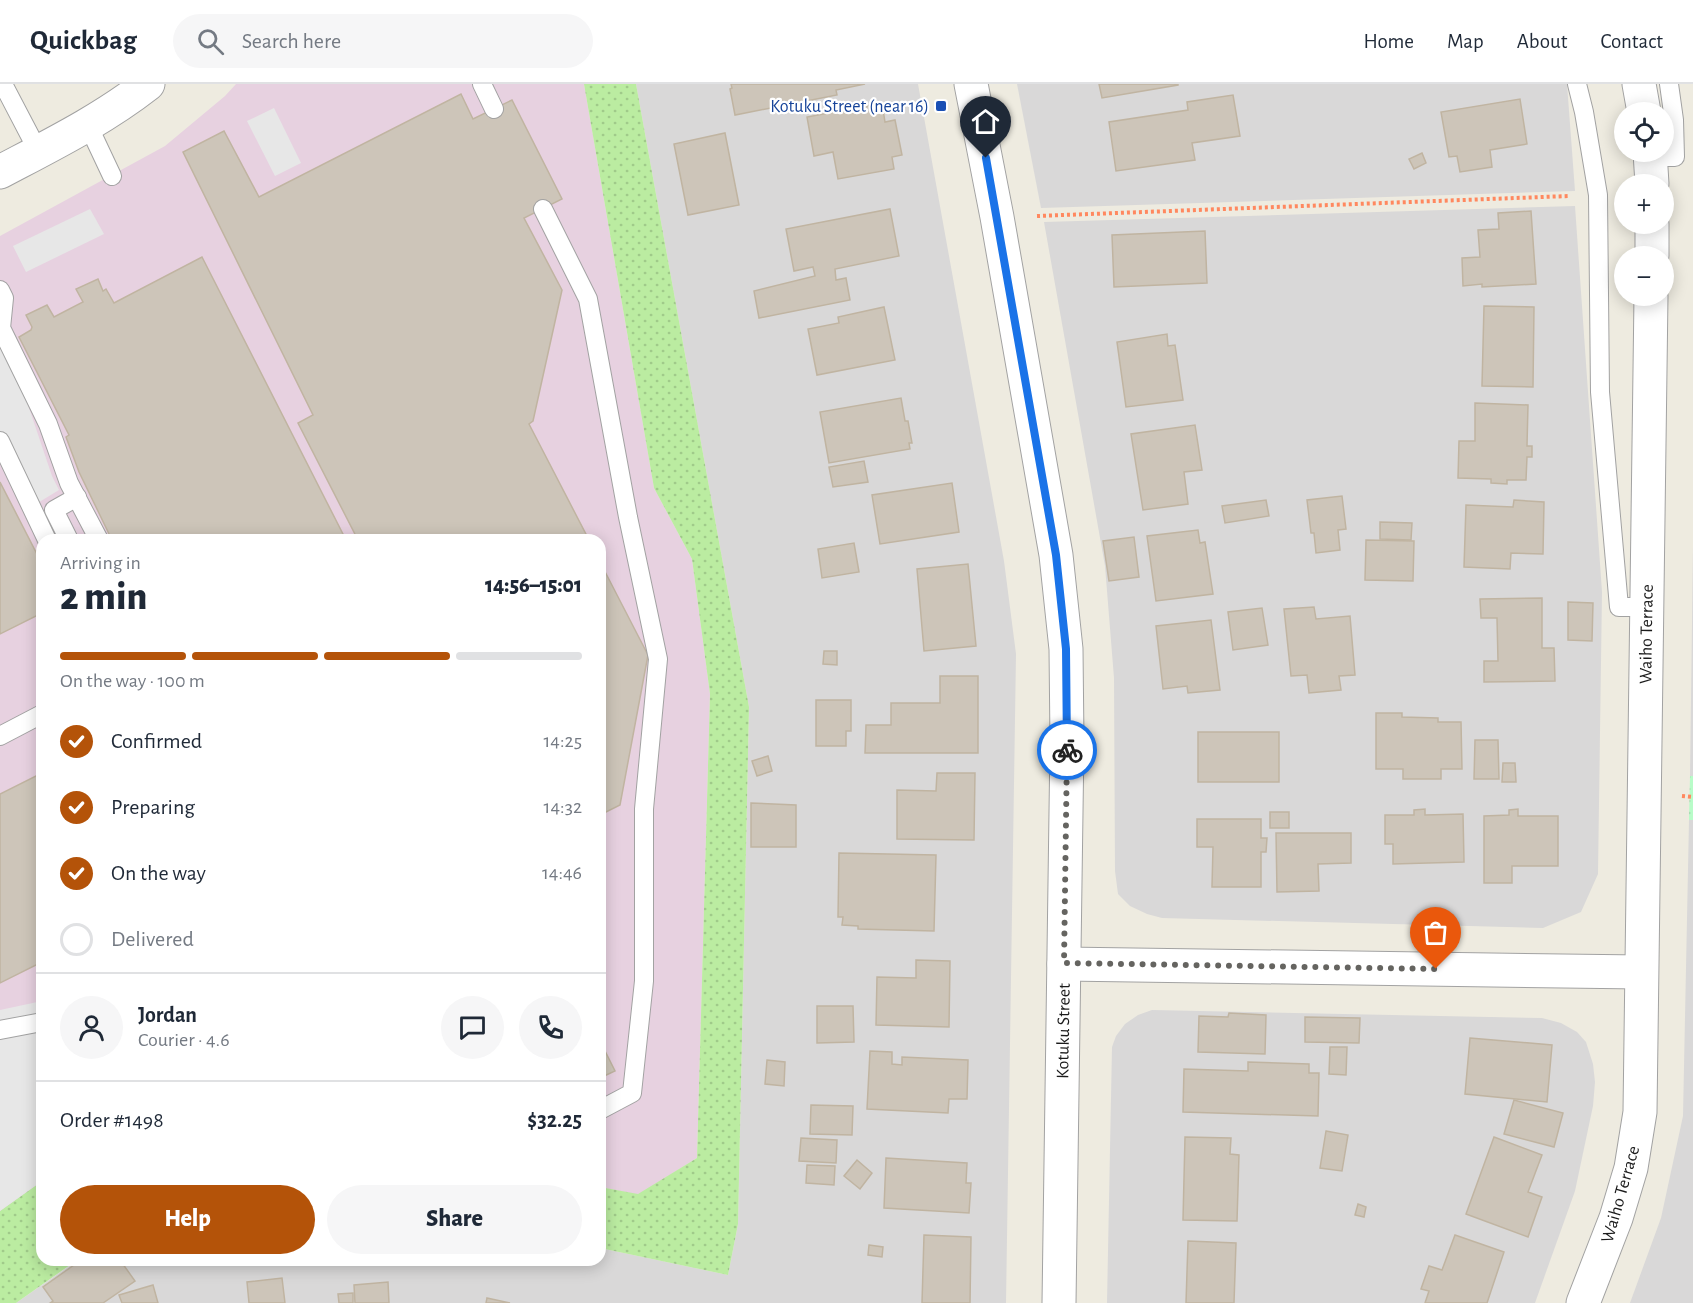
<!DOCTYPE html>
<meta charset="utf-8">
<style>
body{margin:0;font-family:"Alegreya Sans",sans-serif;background:#f6f6f7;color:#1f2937;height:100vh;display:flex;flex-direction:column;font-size:22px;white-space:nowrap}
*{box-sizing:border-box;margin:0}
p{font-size:20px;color:#747a83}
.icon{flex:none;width:33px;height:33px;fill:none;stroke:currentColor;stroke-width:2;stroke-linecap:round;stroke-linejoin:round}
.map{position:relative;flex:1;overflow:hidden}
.panel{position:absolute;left:36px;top:450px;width:570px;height:732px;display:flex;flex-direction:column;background:#fff;border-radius:18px;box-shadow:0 3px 15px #0003}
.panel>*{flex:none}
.buttons{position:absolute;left:1614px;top:18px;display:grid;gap:12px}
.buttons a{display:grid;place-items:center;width:60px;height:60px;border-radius:50%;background:#fff;box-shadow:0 3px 15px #0003;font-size:30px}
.pin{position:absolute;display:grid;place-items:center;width:51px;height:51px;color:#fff;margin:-62px -26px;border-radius:50% 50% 50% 0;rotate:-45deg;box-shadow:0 0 6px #0007}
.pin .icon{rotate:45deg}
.courier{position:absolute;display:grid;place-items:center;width:60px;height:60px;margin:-30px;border:4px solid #1a73e8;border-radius:50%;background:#fff;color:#222;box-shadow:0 2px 8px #0007}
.summary em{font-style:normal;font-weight:800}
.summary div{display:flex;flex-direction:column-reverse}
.summary{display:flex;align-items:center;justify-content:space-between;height:102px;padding:0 24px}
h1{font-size:39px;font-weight:800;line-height:45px}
.bar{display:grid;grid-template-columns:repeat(4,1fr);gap:9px 6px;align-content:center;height:72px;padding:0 24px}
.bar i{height:8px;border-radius:4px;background:#e0e1e3}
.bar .selected{background:#b45309}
.bar p{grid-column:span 4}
.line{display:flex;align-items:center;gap:15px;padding:0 24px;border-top:2px solid #e0e1e3}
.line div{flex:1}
.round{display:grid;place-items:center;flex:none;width:63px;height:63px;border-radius:32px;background:#f6f6f7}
ol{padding:0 24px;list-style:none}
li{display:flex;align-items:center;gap:18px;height:66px}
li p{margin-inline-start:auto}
li .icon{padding:6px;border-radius:50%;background:#b45309;color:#fff;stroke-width:4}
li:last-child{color:#747a83}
li i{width:33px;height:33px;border:3px solid #e0e1e3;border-radius:50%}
.primary-button{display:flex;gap:12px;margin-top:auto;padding:12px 24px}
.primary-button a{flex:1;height:69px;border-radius:36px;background:#b45309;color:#fff;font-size:24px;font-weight:800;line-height:69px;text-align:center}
.primary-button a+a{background:#f6f6f7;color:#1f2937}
header{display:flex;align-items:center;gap:36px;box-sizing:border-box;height:84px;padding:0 30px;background:#fff;border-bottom:2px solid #e0e1e3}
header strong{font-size:28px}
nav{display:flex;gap:33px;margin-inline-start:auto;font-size:21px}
.search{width:420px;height:54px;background:#f6f6f7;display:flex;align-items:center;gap:15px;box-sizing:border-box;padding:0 21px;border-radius:33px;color:#747a83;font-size:22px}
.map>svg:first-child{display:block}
.residential{fill:#d9d8d8}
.industrial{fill:#e7d1e0}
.grass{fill:url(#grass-dots)}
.park{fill:url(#park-dots)}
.parking{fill:#e7e7e7}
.building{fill:#cdc5b9;stroke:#c0b4a1;stroke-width:1.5}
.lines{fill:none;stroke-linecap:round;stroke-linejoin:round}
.lane-casing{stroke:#a2a2a2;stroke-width:20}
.street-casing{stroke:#a2a2a2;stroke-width:35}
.path{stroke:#ff885f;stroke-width:4;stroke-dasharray:3 3;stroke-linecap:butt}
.lane{stroke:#fff;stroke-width:18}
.street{stroke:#fff;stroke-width:33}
.done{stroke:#656460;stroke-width:6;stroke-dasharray:0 10.8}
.route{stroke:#1a73e8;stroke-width:8}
.transit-dot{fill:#1a4fb4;stroke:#fff;stroke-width:2}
.labels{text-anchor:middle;stroke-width:4.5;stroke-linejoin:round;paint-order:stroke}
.transit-label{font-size:18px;fill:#164399;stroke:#fff;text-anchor:end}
.street-label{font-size:18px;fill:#1b1b1b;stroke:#fff}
</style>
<header>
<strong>Quickbag</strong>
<div class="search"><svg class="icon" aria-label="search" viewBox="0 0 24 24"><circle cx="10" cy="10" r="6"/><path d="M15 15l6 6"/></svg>Search here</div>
<nav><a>Home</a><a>Map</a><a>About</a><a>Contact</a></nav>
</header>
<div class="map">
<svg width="1693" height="1219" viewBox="0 0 1693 1219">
<defs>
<pattern id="grass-dots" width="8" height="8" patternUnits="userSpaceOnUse" patternTransform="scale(1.5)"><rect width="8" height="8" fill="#bbeca1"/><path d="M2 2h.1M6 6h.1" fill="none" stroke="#a0ca8a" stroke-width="1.8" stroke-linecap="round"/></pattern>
<pattern id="park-dots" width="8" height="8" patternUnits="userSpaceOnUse" patternTransform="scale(1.5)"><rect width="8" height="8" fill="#b8fcc8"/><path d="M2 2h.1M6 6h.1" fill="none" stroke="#9ed7ab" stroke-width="1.8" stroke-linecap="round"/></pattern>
</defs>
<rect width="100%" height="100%" fill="#eeebe0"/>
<g class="residential">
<path d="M636,0H918L1004,477L1016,570L1006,1219H16L78,1176H600V1164L728,1191L738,1140L749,623Z"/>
<path d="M1017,0H1567L1575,107L1041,124Z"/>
<path d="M1575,122L1602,508L1598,790L1581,828L1543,844L1162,834L1147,830L1130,822L1118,810L1115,787L1114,594L1105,482L1044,138Z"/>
<path d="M1693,462V692H1690Z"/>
<path d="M1689,736H1693V1219H1630L1661,1134L1683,1032Z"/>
<path d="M1152,926L1542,934L1561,939L1577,948L1586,958L1593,980L1595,998L1593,1022L1575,1107L1535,1219H1107L1112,963L1116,952L1125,940L1138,931Z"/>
</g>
<path class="industrial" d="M236,0H584L654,404L692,475L710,610L697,1074L638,1111L600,1103V456H42V1121L0,1152V152L165,62L225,12Z"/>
<g class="grass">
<path d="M584,0H636L749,623L738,1140L728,1191L600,1164V1103L638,1110L697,1074L710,610L692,475L654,404Z"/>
<path d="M42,1097V1176H77L16,1219H0V1127Z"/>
</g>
<path class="park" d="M1690,692H1693V736H1689Z"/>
<g class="parking">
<path d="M274,24L301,79L275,92L247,37Z"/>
<path d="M90,125L104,150L26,188L13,162Z"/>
<path d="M0,263L26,315L52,392L59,406L31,423L0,357Z"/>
<path d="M42,917V1097L0,1127V926Z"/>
</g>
<g class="building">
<path d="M731,0H865L836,6L837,11L735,31L730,5L732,4Z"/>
<path d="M1099,0H1178V1L1102,14Z"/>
<path d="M461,10L473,35L512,16L562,115L524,134L562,206L533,337L529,340L589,456H358L298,339L313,331L183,68L224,47L259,113Z"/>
<path d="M1233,11L1240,52L1192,59L1195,76L1116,87L1109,38L1188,26L1187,18Z"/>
<path d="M1520,15L1527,60L1490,66L1492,83L1460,88L1457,72L1449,73L1441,28Z"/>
<path d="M882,19L885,38L895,36L902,71L892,73L894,85L838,95L833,68L814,72L807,33Z"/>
<path d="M725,49L739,121L688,131L674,60Z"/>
<path d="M1422,69L1426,79L1414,85L1409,75Z"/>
<path d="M890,125L899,172L835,185L836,196L846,194L850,216L759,234L754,207L815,192L813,183L794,187L786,145Z"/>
<path d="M1531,127L1536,200L1482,203V200L1463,202L1462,174L1480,173L1478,146L1499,145L1498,129Z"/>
<path d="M1205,147L1207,199L1114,203L1112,151Z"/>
<path d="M202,173L346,456H112L79,388L66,353L69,351L19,253L31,246L32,243L26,231L47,221L54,233L83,218L76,205L98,195L103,207L106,205L114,219Z"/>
<path d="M1484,222L1534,223L1533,303L1482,302Z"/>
<path d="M884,223L895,276L817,291L808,245L839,239L838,233Z"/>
<path d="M1167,250L1168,262L1175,261L1183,316L1126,323L1117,258Z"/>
<path d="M901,314L905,337H908L912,359H909L910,365L829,379L820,328Z"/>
<path d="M1475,319L1528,321L1527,362H1532V373H1527L1526,396H1507V400L1491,399V395L1458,394L1459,357H1475Z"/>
<path d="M1195,341L1202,386L1184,388L1188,420L1143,426L1131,350Z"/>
<path d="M864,377L868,398L833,403L829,383Z"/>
<path d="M0,398L42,480V529L0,550Z"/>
<path d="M952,399L959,448L880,460L872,411Z"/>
<path d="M1342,412L1346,445L1338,446L1340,466L1316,469L1314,449H1311L1307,416Z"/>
<path d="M1266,416L1269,432L1225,439L1222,422Z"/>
<path d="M1514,416L1544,418L1543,470L1511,469L1510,485L1464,483L1466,421L1513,423Z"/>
<path d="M1380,438L1412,439L1411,456L1380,455Z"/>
<path d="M1198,446L1200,459L1205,458L1213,510L1156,517L1147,452Z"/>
<path d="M1134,453L1139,493L1109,497L1103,457Z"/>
<path d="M1366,456L1414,457L1413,497L1365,496Z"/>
<path d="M854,459L859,488L822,494L818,465Z"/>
<path d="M600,478L648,571L620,721L600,731Z"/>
<path d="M968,480L976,562L924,567L917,485Z"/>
<path d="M1542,514V564H1554L1555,597L1484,598V577H1498L1497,534H1481L1480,515Z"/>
<path d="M1568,518L1593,519L1592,557L1568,556Z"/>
<path d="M1314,523L1316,535L1350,532L1355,591L1339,592L1341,606L1309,609L1307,591L1291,592L1284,525Z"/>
<path d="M1262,524L1268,561L1233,566L1228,528Z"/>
<path d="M1211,536L1220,606L1188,609L1187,602L1163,605L1156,542Z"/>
<path d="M824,567H837V581L823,580Z"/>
<path d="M940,592H978V669H865L866,641H891V619H940Z"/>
<path d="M816,616H851V647H846V662H816Z"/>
<path d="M1376,629H1402V633L1438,634V638H1461L1462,685H1441V695H1403V685H1376Z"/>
<rect x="1198" y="648" width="81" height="50"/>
<path d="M1475,656H1498L1499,695H1474Z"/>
<path d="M768,672L772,687L757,692L752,677Z"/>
<path d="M1503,679H1515L1516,698H1502Z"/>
<path d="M42,689V878L0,899V710Z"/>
<path d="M937,689H975L974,756L897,755V706L936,707Z"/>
<path d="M751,719L796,721V763H751Z"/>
<path d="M1425,725V731L1463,730L1464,778L1393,780V760H1385V731H1414V726Z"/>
<path d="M1518,725V732H1558V782H1512V799H1484V732L1509,731V726Z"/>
<rect x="1270" y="728" width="19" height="16"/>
<path d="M1197,735H1261V754H1267L1266,768H1261V803H1212L1213,763H1197Z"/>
<path d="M1276,749H1351V779L1318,780L1319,807L1277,808Z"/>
<path d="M839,769L936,771L934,847L858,845V842L842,841L843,833H838Z"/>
<path d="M916,876L950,877L949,943L876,941L877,893L916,894Z"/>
<path d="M817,922H853L854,958L817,959Z"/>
<path d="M1229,929L1266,931L1265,970L1198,968L1199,932L1228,933Z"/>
<path d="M1305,933L1360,934L1359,959L1305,958Z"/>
<path d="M1470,954L1552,961L1547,1018L1465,1010Z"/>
<path d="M600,957L615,987L600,994Z"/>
<path d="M1330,963H1347L1346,991L1329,990Z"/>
<path d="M870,967L892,968V980L902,981V973L968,976L967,1015H949L948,1029L867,1025Z"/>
<path d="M767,976L785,978L784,1002L765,1000Z"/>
<path d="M1248,978L1309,980V989H1319L1318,1032L1183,1028L1184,985L1248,987Z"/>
<path d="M1514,1016L1563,1029L1554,1063L1504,1050Z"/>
<path d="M811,1021L853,1022L852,1051L810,1050Z"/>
<path d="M1326,1047L1348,1051L1342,1087L1320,1084Z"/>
<path d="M1185,1053L1231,1054L1230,1070L1239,1071L1237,1137L1183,1136Z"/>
<path d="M1494,1053L1542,1071L1528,1108L1542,1113L1528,1153L1466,1130Z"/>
<path d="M801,1054L837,1056L836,1079L799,1077Z"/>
<path d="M886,1074L967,1079L966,1099H971L969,1129L884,1124Z"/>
<path d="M857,1076L872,1089L860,1105L844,1092Z"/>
<path d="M807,1081L835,1082L834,1101L806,1099Z"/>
<path d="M1358,1120L1366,1123L1364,1133L1355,1131Z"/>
<path d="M924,1151L971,1153L970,1219H922Z"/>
<path d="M1455,1151L1504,1168L1487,1219H1425L1429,1207L1421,1205L1429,1182L1442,1186Z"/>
<path d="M1188,1157L1236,1159L1234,1219H1186Z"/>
<path d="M869,1161L883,1163L882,1173L868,1171Z"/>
<path d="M81,1176H120L135,1197L103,1219H50L53,1217L43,1203Z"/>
<path d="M282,1194L285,1219H249L247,1198Z"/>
<path d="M388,1198L389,1219H355L354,1201Z"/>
<path d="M153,1201L158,1219H122L119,1211Z"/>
<path d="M353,1209V1219H339L338,1210Z"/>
<path d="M487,1214L510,1219H486Z"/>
</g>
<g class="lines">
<g class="lane-casing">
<g id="lane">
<path d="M3,0L38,67"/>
<path d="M482,0L494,25"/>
<path d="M1577,0L1584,28L1598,111L1600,308L1619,523H1646"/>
<path d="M88,41L112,92"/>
<path d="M1651,73H1675L1674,36L1669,0"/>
<path d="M543,125L588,215L628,433L658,575L644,725V897L632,1009L600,1026"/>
<path d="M0,206L4,214L1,244L48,340L69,399L99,456"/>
<path d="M0,357L47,456"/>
<path d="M69,456L54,426L77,413"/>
<path d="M0,652L42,630"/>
<path d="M0,946L42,938"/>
</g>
</g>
<g class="street-casing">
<g id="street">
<path d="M971,0L997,133L1056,471L1066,565L1067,658L1059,1219"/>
<path d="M1639,0L1644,28"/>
<path d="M1650,68L1652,100"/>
<path d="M0,88C51,61 102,36 148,0"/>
<path d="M1652,172V140"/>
<path d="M1064,880L1641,888"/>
<path d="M1583,1219L1616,1134L1631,1084L1640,1028L1651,212"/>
</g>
</g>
<g class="path">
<path d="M1037,132L1569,112"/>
<path d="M1682,712L1693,713"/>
</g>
<use href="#lane" class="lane"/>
<use href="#street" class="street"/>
</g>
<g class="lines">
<path class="done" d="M1067,666L1064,879L1436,885"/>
<path class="route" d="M986,74L1056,471L1066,565L1067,666"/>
</g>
<rect class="transit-dot" x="935" y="16" width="12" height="12" rx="3"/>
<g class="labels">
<g class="transit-label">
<text x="929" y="28">Kotuku Street (near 16)</text>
</g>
<g class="street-label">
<text transform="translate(1646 550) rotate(-89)" y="6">Waiho Terrace</text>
<text transform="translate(1063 947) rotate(-89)" y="6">Kotuku Street</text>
<text transform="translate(1620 1110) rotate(-74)" y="6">Waiho Terrace</text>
</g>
</g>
</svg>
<div class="buttons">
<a><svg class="icon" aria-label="locate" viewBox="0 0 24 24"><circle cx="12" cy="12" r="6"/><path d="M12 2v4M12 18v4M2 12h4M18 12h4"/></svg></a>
<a>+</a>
<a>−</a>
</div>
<div class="pin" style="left:1436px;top:885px;background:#ea580c"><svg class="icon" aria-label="bag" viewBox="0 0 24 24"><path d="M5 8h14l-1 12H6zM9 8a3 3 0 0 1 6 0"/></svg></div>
<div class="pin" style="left:986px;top:74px;background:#1f2937"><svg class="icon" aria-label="home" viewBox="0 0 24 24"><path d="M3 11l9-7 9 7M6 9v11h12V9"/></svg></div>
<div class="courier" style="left:1067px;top:666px"><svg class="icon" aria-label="bike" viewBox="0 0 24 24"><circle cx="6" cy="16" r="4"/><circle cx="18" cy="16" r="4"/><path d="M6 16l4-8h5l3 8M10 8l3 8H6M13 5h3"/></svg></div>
<section class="panel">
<div class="summary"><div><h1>2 min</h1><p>Arriving in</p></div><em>14:56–15:01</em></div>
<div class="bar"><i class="selected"></i><i class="selected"></i><i class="selected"></i><i></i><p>On the way · 100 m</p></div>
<ol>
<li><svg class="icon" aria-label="check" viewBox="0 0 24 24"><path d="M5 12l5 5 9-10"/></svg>Confirmed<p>14:25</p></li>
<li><svg class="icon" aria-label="check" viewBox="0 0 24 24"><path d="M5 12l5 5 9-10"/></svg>Preparing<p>14:32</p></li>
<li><svg class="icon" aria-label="check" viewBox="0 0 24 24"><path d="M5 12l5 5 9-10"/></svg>On the way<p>14:46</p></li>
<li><i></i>Delivered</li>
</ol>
<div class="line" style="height:108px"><a class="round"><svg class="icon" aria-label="person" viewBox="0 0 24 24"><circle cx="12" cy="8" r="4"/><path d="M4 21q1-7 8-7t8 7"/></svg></a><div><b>Jordan</b><p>Courier · 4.6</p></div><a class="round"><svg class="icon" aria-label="chat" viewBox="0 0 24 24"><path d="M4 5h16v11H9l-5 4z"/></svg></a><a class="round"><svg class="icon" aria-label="phone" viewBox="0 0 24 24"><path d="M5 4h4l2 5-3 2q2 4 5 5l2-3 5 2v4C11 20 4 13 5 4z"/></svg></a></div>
<div class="line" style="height:78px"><div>Order #1498</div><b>$32.25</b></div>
<div class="primary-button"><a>Help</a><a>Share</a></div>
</section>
</div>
